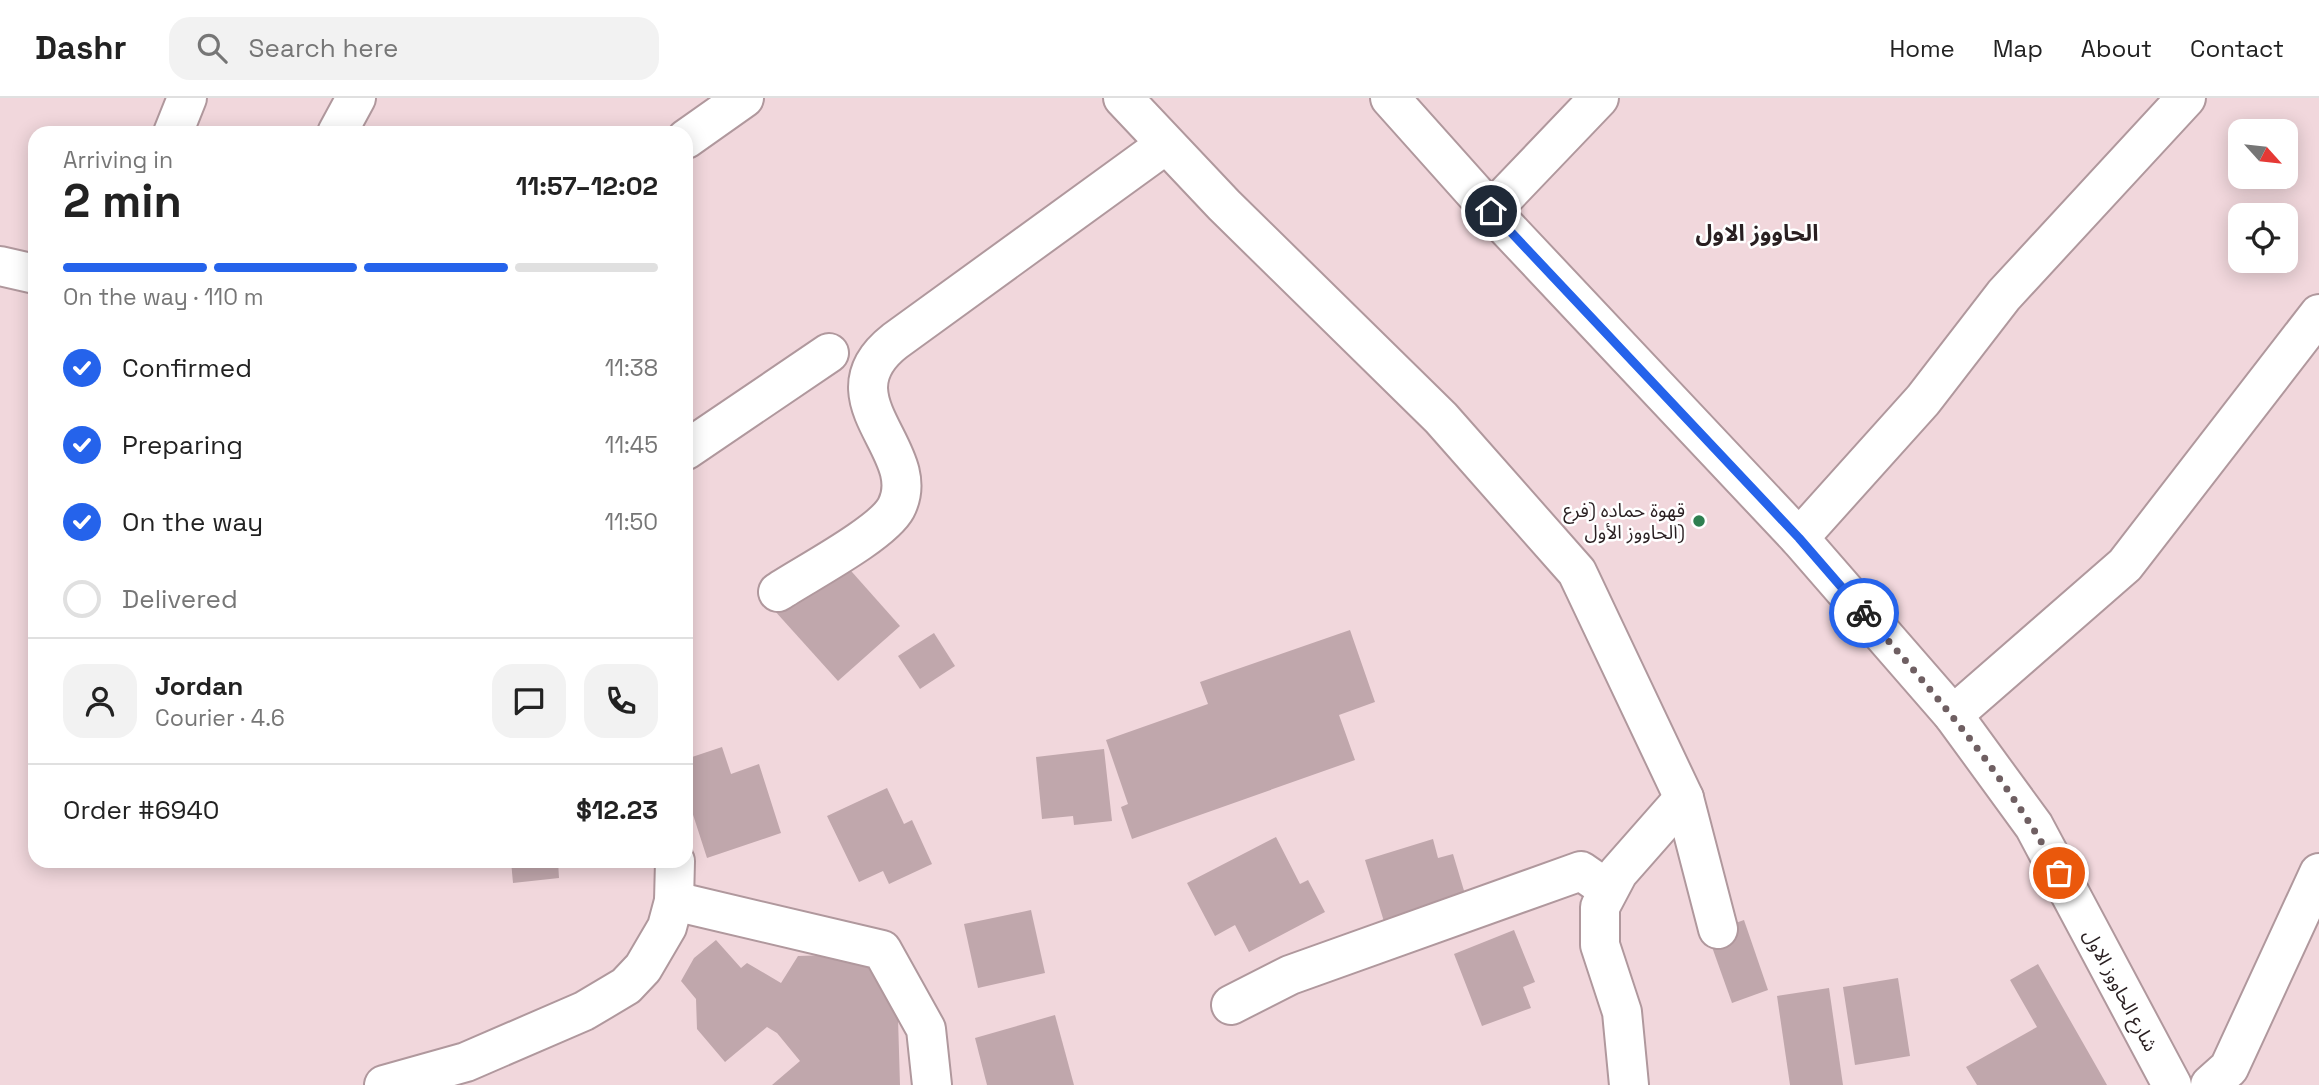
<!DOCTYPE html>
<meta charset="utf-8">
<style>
body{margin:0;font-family:"Space Grotesk","Noto Sans Arabic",sans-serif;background:#f2f2f2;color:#222;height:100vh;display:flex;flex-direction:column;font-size:26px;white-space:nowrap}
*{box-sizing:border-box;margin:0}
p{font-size:23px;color:#767676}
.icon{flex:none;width:38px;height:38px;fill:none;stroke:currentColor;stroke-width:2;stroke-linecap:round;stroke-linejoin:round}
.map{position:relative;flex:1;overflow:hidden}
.drawer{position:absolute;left:28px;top:28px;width:665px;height:742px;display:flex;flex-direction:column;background:#fff;border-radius:21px;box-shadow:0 4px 18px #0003}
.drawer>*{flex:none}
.needle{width:46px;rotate:117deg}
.buttons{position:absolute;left:2228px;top:21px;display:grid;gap:14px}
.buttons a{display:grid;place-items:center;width:70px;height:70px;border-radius:14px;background:#fff;box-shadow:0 4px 18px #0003;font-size:35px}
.pin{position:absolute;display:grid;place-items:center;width:60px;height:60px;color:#fff;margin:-30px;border:4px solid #fff;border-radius:50%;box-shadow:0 2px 7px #0007}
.courier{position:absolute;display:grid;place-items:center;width:70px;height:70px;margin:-35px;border:5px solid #2563eb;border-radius:50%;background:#fff;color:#222;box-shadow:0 2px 9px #0007}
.overview em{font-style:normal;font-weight:700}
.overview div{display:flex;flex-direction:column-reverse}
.overview{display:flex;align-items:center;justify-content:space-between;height:119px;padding:0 35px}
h1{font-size:46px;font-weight:700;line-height:52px}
.bar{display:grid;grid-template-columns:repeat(4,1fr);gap:10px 7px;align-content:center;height:84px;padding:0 35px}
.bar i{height:9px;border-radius:5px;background:#e0e0e0}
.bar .active{background:#2563eb}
.bar p{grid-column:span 4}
.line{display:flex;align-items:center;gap:18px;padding:0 35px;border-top:2px solid #e0e0e0}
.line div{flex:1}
.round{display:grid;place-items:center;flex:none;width:74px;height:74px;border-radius:21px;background:#f2f2f2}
ol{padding:0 35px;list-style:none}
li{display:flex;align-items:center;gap:21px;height:77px}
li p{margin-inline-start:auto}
li .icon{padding:7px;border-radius:50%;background:#2563eb;color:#fff;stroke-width:4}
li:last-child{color:#767676}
li i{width:38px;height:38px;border:4px solid #e0e0e0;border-radius:50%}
header{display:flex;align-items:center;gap:42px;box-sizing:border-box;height:98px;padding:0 35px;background:#fff;border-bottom:2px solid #e0e0e0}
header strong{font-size:33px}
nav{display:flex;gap:38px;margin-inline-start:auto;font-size:24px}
.search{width:490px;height:63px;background:#f2f2f2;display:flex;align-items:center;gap:18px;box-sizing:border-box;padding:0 24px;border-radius:21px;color:#767676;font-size:26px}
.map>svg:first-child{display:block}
.building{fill:#c0a7ac}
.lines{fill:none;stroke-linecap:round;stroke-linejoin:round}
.minor-casing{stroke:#b0989d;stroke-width:42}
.major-casing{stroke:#b0989d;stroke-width:42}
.minor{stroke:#fff;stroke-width:38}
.major{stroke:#fff;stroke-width:38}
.done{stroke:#6f5f62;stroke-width:7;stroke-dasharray:0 12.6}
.route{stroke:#2563eb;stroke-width:9}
.poi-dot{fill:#2e7f50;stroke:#fff;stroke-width:2.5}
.labels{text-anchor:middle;stroke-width:5;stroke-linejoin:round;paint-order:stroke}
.poi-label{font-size:19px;fill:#291f21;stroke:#fff;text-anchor:end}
.street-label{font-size:19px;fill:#291f21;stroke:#fff}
.quarter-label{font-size:23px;font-weight:bold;fill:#291f21;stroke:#fff}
</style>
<header>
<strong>Dashr</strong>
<div class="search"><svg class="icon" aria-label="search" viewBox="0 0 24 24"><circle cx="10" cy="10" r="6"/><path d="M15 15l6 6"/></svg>Search here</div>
<nav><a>Home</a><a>Map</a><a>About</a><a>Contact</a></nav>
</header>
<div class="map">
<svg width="2319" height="987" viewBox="0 0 2319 987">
<rect width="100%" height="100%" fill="#f1d7dc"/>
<g class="building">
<path d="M836,456L900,528L838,583L774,512Z"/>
<path d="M1350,532L1375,604L1339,617L1355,662L1132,741L1121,709L1128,706L1106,642L1208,606L1200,584Z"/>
<path d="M934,535L955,568L920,591L898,558Z"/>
<path d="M722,649L731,676L759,666L781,735L707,760L686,695V688L693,685L686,661Z"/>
<path d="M1104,651L1112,723L1074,727L1073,718L1042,721L1036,659Z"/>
<path d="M887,690L904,726L912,722L932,766L889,786L883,773L859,784L827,718Z"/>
<path d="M1276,739L1300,786L1308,782L1325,814L1249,854L1235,827L1215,838L1187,785Z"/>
<path d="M1433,741L1438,760L1453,756L1468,806L1386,830L1365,762Z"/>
<path d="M511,763H558L559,780L513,785Z"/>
<path d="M1031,812L1045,875L978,890L964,826Z"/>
<path d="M1744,822L1768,892L1732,905L1707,835Z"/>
<path d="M1514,832L1535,884L1523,889L1531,910L1482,928L1454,856Z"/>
<path d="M716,842L741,870L747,865L781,885L798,858L855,856L912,908L898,920L900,987H772L800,963L777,935L767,929L725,964L697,931L696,901L681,883L694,860Z"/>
<path d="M2038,866L2107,987H1977L1966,969L2037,929L2010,882Z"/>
<path d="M1898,880L1910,958L1855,967L1843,889Z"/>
<path d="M1829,890L1843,987H1790L1777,898Z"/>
<path d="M1055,917L1074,987H987L975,940Z"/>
</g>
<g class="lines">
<g class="minor-casing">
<g id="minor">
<path d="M1123,0L1224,107L1441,320L1577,474L1684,700L1718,831"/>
<path d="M173,35L187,0"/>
<path d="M337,35L356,0"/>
<path d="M686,41L744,0"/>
<path d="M1491,113L1599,0"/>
<path d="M0,168L35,176"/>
<path d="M686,352L829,255"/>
<path d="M1799,440L1923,302L2004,197L2186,0"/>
<path d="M778,494C805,476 882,436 896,410C926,353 821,301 895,243L1165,47"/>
<path d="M1953,617L2125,467L2319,216"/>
<path d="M674,803L882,852L926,931L932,987"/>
<path d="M1231,907L1290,877L1581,773L1607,791"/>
<path d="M384,987L466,964L584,913L626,888L643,870L667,829L674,803L675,763"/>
<path d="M1629,987L1622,914L1600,847V809L1618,775L1684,700"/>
<path d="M2210,987L2229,970L2319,775"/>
</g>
</g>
<g class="major-casing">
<path id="major" d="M1390,0L1491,113L1799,440L1953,617L2034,728L2172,987"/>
</g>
<use href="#minor" class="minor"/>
<use href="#major" class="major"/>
</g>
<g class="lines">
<path class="done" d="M1864,515C1936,597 2007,679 2059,775"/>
<path class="route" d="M1491,113L1799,440L1864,515"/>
</g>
<circle class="poi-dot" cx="1699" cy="423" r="7"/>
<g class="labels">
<g class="poi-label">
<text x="1685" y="419">قهوة حماده (فرع<tspan x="1685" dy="22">الحاووز الأول)</tspan></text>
</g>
<g class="street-label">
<text transform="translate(2121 892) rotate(62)" y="7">شارع الحاووز الاول</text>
</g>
<g class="quarter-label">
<text x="1757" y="143">الحاووز الاول</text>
</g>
</g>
</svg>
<div class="buttons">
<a><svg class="needle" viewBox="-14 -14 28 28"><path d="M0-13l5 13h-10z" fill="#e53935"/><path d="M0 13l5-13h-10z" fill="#767676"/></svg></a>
<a><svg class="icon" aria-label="locate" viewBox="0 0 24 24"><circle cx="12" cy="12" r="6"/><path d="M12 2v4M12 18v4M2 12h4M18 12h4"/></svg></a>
</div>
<div class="pin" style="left:2059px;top:775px;background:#ea580c"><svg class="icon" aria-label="bag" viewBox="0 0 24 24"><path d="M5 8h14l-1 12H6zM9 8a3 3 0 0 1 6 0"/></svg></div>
<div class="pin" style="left:1491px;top:113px;background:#1f2937"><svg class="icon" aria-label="home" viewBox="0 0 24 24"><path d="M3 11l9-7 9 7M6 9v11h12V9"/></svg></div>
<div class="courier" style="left:1864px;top:515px"><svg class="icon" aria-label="bike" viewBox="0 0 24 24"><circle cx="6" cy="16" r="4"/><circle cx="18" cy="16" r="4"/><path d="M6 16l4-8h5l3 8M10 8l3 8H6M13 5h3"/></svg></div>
<section class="drawer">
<div class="overview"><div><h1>2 min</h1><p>Arriving in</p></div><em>11:57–12:02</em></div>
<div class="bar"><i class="active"></i><i class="active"></i><i class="active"></i><i></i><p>On the way · 110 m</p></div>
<ol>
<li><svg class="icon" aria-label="check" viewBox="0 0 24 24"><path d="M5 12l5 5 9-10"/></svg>Confirmed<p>11:38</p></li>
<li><svg class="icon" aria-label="check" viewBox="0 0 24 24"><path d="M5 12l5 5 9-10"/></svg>Preparing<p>11:45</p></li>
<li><svg class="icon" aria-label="check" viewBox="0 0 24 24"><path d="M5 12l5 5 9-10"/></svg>On the way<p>11:50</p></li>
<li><i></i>Delivered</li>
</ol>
<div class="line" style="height:126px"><a class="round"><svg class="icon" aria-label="person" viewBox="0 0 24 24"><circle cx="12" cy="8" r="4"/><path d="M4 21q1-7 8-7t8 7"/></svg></a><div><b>Jordan</b><p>Courier · 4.6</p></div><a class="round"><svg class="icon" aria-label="chat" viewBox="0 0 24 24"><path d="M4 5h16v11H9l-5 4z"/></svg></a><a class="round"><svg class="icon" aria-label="phone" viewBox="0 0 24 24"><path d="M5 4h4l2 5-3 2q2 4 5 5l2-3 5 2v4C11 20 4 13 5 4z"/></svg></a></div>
<div class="line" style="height:91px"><div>Order #6940</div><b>$12.23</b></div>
</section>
</div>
